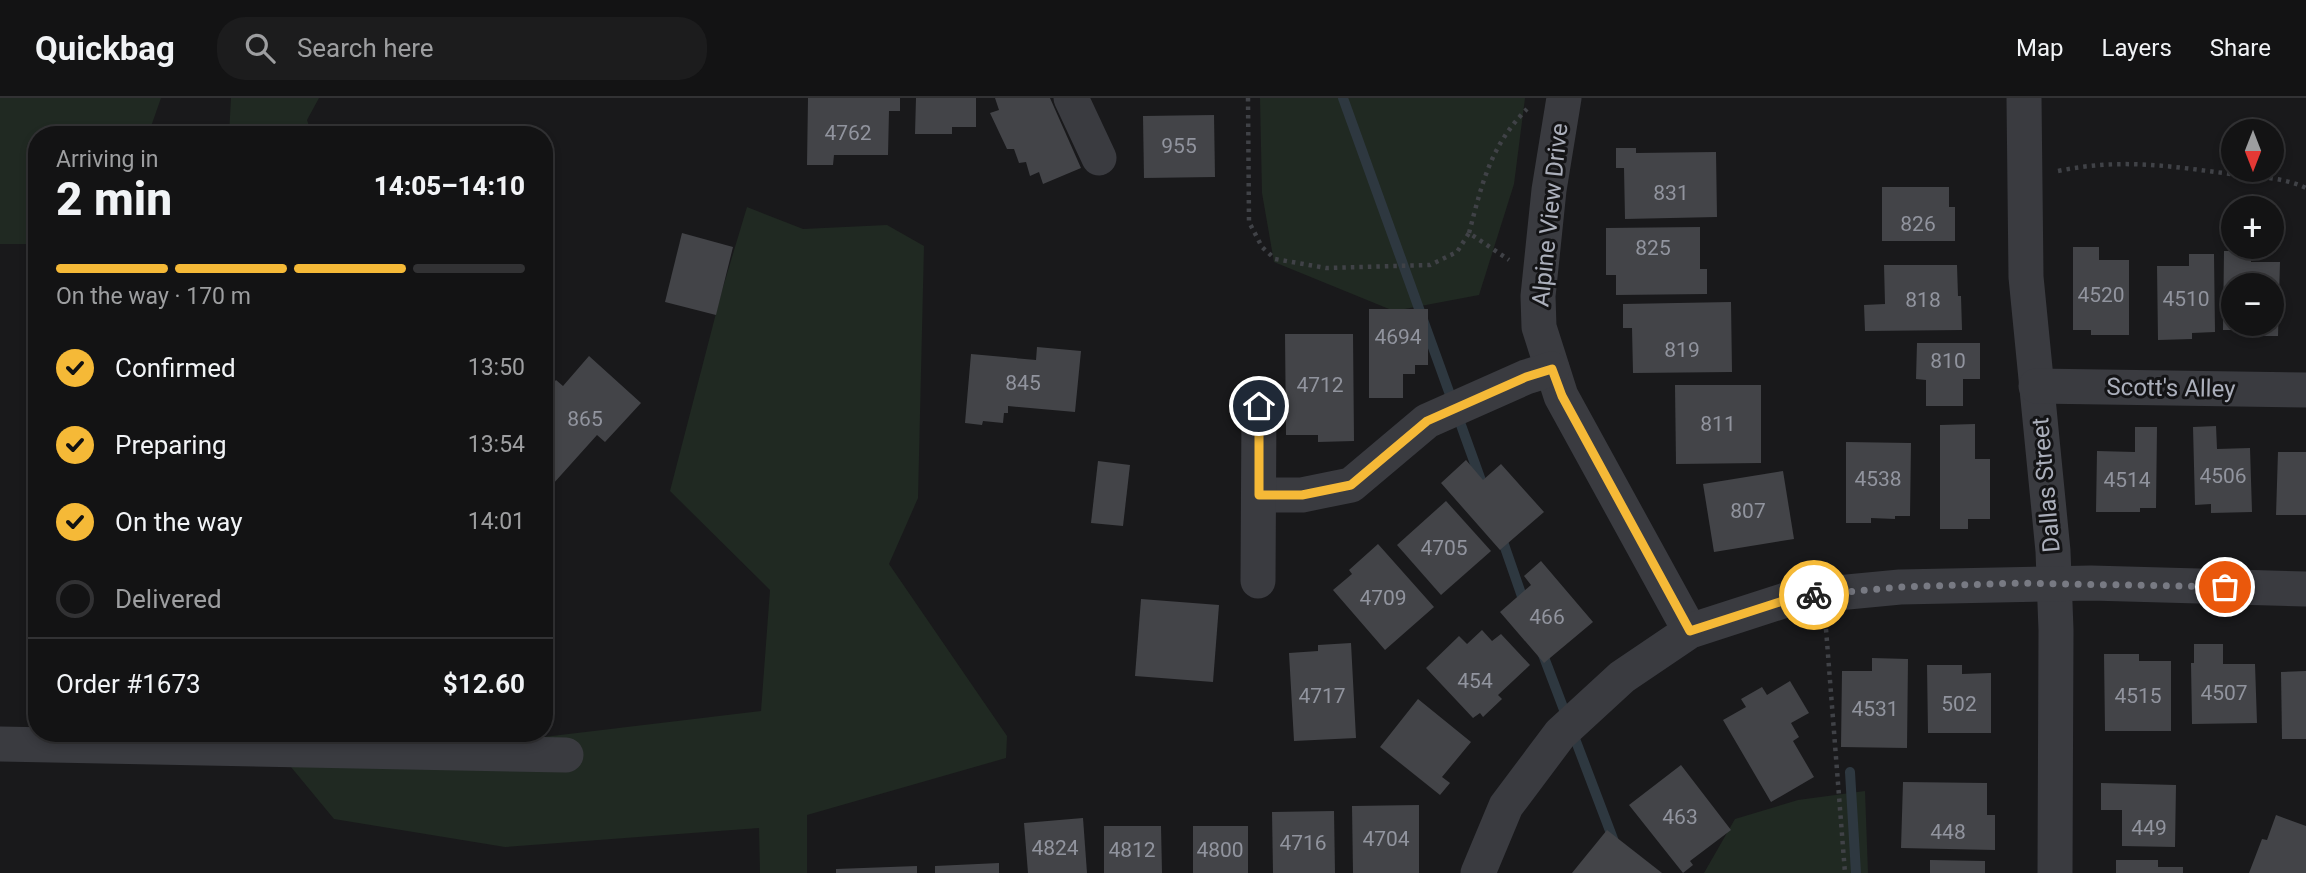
<!DOCTYPE html>
<meta charset="utf-8">
<style>
body{margin:0;font-family:Roboto,sans-serif;background:#1c1c1d;color:#f1f3f6;height:100vh;display:flex;flex-direction:column;font-size:26px;white-space:nowrap}
*{box-sizing:border-box;margin:0}
p{font-size:23px;color:#9d9ea0}
.icon{flex:none;width:38px;height:38px;fill:none;stroke:currentColor;stroke-width:2;stroke-linecap:round;stroke-linejoin:round}
.map{position:relative;flex:1;overflow:hidden}
.sheet{position:absolute;left:28px;top:28px;width:525px;height:616px;display:flex;flex-direction:column;background:#131314;border-radius:28px;box-shadow:0 4px 10px #0003,0 0 0 2px #323234}
.sheet>*{flex:none}
.needle{width:46px;rotate:180deg}
.controls{position:absolute;left:2221px;top:21px;display:grid;gap:14px}
.controls a{display:grid;place-items:center;width:63px;height:63px;border-radius:50%;background:#131314;box-shadow:0 4px 10px #0003,0 0 0 2px #323234;font-size:35px}
.pin{position:absolute;display:grid;place-items:center;width:60px;height:60px;color:#fff;margin:-30px;border:4px solid #fff;border-radius:50%;box-shadow:0 2px 7px #0007}
.courier{position:absolute;display:grid;place-items:center;width:70px;height:70px;margin:-35px;border:5px solid #f5b937;border-radius:50%;background:#fff;color:#222;box-shadow:0 2px 9px #0007}
.head em{font-style:normal;font-weight:800}
.head div{display:flex;flex-direction:column-reverse}
.head{display:flex;align-items:center;justify-content:space-between;height:119px;padding:0 28px}
h1{font-size:46px;font-weight:800;line-height:52px}
.bar{display:grid;grid-template-columns:repeat(4,1fr);gap:10px 7px;align-content:center;height:84px;padding:0 28px}
.bar i{height:9px;border-radius:5px;background:#323234}
.bar .selected{background:#f5b937}
.bar p{grid-column:span 4}
.line{display:flex;align-items:center;gap:18px;padding:0 28px;border-top:2px solid #323234}
.line div{flex:1}
ol{padding:0 28px;list-style:none}
li{display:flex;align-items:center;gap:21px;height:77px}
li p{margin-inline-start:auto}
li .icon{padding:7px;border-radius:50%;background:#f5b937;color:#111;stroke-width:4}
li:last-child{color:#9d9ea0}
li i{width:38px;height:38px;border:4px solid #323234;border-radius:50%}
header{display:flex;align-items:center;gap:42px;box-sizing:border-box;height:98px;padding:0 35px;background:#131314;border-bottom:2px solid #323234}
header strong{font-size:33px}
nav{display:flex;gap:38px;margin-inline-start:auto;font-size:24px}
.search{width:490px;height:63px;background:#1c1c1d;display:flex;align-items:center;gap:18px;box-sizing:border-box;padding:0 24px;border-radius:28px;color:#9d9ea0;font-size:26px}
.map>svg:first-child{display:block}
.green{fill:#202922}
.lines{fill:none;stroke-linecap:round;stroke-linejoin:round}
.stream{stroke:#2e3840;stroke-width:10}
.building{fill:#434448;fill-rule:evenodd}
.path{stroke:#404247;stroke-width:4.5;stroke-dasharray:3.5 5;stroke-linecap:butt}
.minor{stroke:#3a3b40;stroke-width:35}
.done{stroke:#787a83;stroke-width:7;stroke-dasharray:0 12.6}
.route{stroke:#f5b937;stroke-width:9}
.labels{text-anchor:middle;stroke-width:6;stroke-linejoin:round;paint-order:stroke}
.number-label{font-size:21px;fill:#91949e}
.street-label{font-size:24px;fill:#abafbb;stroke:#141416}
</style>
<header>
<strong>Quickbag</strong>
<div class="search"><svg class="icon" aria-label="search" viewBox="0 0 24 24"><circle cx="10" cy="10" r="6"/><path d="M15 15l6 6"/></svg>Search here</div>
<nav><a>Map</a><a>Layers</a><a>Share</a></nav>
</header>
<div class="map">
<svg width="2306" height="775" viewBox="0 0 2306 775">
<rect width="100%" height="100%" fill="#19191b"/>
<g class="green">
<path d="M0,0H161L148,37H37V146H0Z"/>
<path d="M231,0H319L307,22L312,37H229Z"/>
<path d="M1260,0H1525L1514,86L1479,197L1394,213L1274,164L1262,95Z"/>
<path d="M747,109L803,131L887,127L924,148L918,400L889,466L1007,638L1006,660L807,717V775H760L759,730L505,749L334,721L291,669L761,613L770,492L670,393L721,196Z"/>
<path d="M1865,693L1868,775H1704L1735,721L1798,702Z"/>
</g>
<g class="lines">
<g class="stream">
<path d="M1343,0L1483,388"/>
<path d="M1501,438L1525,507"/>
<path d="M1542,554L1615,746"/>
<path d="M1850,674L1856,775"/>
</g>
</g>
<g class="building">
<path d="M808,0H900V13H889L888,57H834L833,67H807Z"/>
<path d="M916,0H976V29H952V36H915Z"/>
<path d="M995,0H1050L1081,70L1043,86L1039,74L1030,78L1026,64L1019,65L1014,51H1007L990,15L999,12Z"/>
<path d="M1214,17L1215,79L1144,80L1143,18Z"/>
<path d="M525,28V37H417L422,29Z"/>
<path d="M1616,50H1636V55L1716,54L1717,119L1625,121L1624,70H1616Z"/>
<path d="M1882,89H1949V109H1955V143H1882Z"/>
<path d="M1700,129V171H1707V196L1616,197V177H1606V130Z"/>
<path d="M682,135L733,149L716,217L665,204Z"/>
<path d="M2073,149H2099V162H2129V237H2091V232H2073Z"/>
<path d="M2224,153H2252L2251,164H2280L2278,238H2244V232H2223ZM2233,187H2272V226H2233Z"/>
<path d="M2189,156H2214L2215,234L2192,235V241L2158,242L2157,168H2189Z"/>
<path d="M1884,167H1957L1958,198H1961L1962,232L1865,233L1864,207L1885,206Z"/>
<path d="M1731,204L1732,274L1633,275L1632,230H1623V206Z"/>
<path d="M1369,211H1428V267H1415V276H1403V300H1369Z"/>
<path d="M1285,236H1353L1354,343L1318,344V337H1286Z"/>
<path d="M1917,245H1980V281H1963V308H1926V282L1916,281Z"/>
<path d="M1037,249L1081,253L1075,314L1008,308V315H1004L1003,325L983,323L982,327L965,325L971,256L1036,262Z"/>
<path d="M589,258L641,305L605,344L597,337L544,396V295L556,282L563,288Z"/>
<path d="M1675,287H1761V365L1676,366Z"/>
<path d="M1975,326V361H1990V421H1968V431H1940V327Z"/>
<path d="M2216,328L2217,351L2250,350L2252,414L2211,415V406L2195,407L2193,329Z"/>
<path d="M2135,329H2157L2156,410H2140V414H2096L2097,353L2135,354Z"/>
<path d="M1846,344L1911,345L1910,418H1895V421L1871,420V425H1846Z"/>
<path d="M2278,354H2306V417H2276Z"/>
<path d="M1466,362L1483,382L1501,366L1544,414L1500,452L1441,385Z"/>
<path d="M1098,363L1130,367L1123,428L1091,425Z"/>
<path d="M1783,373L1794,441L1714,454L1703,386Z"/>
<path d="M1446,403L1491,453L1441,497L1397,447Z"/>
<path d="M1378,446L1434,509L1385,552L1333,492L1352,476L1349,472Z"/>
<path d="M1541,463L1593,524L1544,565L1500,514L1531,487L1524,478Z"/>
<path d="M1141,501L1219,507L1213,584L1135,578Z"/>
<path d="M1482,532L1492,543L1501,536L1530,567L1498,597L1502,601L1483,619L1480,615L1473,620L1426,570L1459,538L1467,546Z"/>
<path d="M1351,545L1356,640L1294,643L1289,555L1318,553V547Z"/>
<path d="M2194,546H2223V566H2255L2257,625L2192,626L2191,565H2194Z"/>
<path d="M2104,556H2139V563H2171V633H2105Z"/>
<path d="M1872,560L1908,561L1907,650L1841,649L1842,573H1872Z"/>
<path d="M1927,567H1962V576L1991,575V635H1928Z"/>
<path d="M2306,573V641H2282L2281,574Z"/>
<path d="M1790,583L1809,615L1791,625L1799,639L1793,643L1814,679L1771,704L1723,622L1746,609L1741,601L1762,589L1767,597Z"/>
<path d="M1418,601L1471,644L1442,679L1450,685L1440,697L1380,649Z"/>
<path d="M1681,667L1731,732L1690,763L1693,767L1683,775L1629,707Z"/>
<path d="M1903,684L1987,685V717H1995V752L1901,750Z"/>
<path d="M2101,685L2176,687L2175,749L2122,748V712H2101Z"/>
<path d="M1419,707V775H1353L1352,708Z"/>
<path d="M1334,713L1335,775H1273L1272,714Z"/>
<path d="M2276,717L2306,728V775H2249L2262,741L2267,742Z"/>
<path d="M1083,720L1087,775H1028L1024,725Z"/>
<path d="M1104,728H1161L1162,775H1104Z"/>
<rect x="1193" y="728" width="55" height="47"/>
<path d="M1607,732L1662,775H1572Z"/>
<path d="M1930,762L1985,763V775H1930Z"/>
<path d="M2116,762H2158V769H2183V775H2116Z"/>
<path d="M999,765V775H935V768Z"/>
<path d="M917,768V775H836V771Z"/>
</g>
<g class="lines">
<g class="path">
<path d="M1248,0L1249,124L1262,149L1275,161L1326,170L1430,167L1457,154L1469,135L1509,162"/>
<path d="M2058,73C2121,60 2169,68 2231,76C2256,79 2283,79 2306,90"/>
<path d="M1469,135C1482,86 1490,48 1527,11"/>
<path d="M1826,531L1845,775"/>
</g>
<g class="minor">
<path d="M1071,0L1099,60"/>
<path d="M1564,0L1549,92L1538,198L1539,229L1561,298L1690,533"/>
<path d="M2024,0L2026,179L2053,453L2056,532L2055,775"/>
<path d="M2036,288L2306,292"/>
<path d="M1259,397H1302L1351,387L1427,323L1526,279L1552,271"/>
<path d="M1258,483L1259,308"/>
<path d="M0,646L566,657"/>
<path d="M1478,775L1506,708L1560,636L1622,579L1690,533L1795,499L1900,489L2091,485L2306,491"/>
</g>
</g>
<g class="lines">
<path class="done" d="M1814,497L1900,489L2020,485L2225,489"/>
<path class="route" d="M1259,308V397H1302L1351,387L1427,323L1526,279L1552,271L1562,298L1690,533L1795,499L1814,497"/>
</g>
<g class="labels">
<g class="number-label">
<text x="848" y="42">4762</text>
<text x="1179" y="55">955</text>
<text x="1671" y="102">831</text>
<text x="1918" y="133">826</text>
<text x="1653" y="157">825</text>
<text x="2101" y="204">4520</text>
<text x="2186" y="208">4510</text>
<text x="1923" y="209">818</text>
<text x="1398" y="246">4694</text>
<text x="1682" y="259">819</text>
<text x="1948" y="270">810</text>
<text x="1023" y="292">845</text>
<text x="1320" y="294">4712</text>
<text x="585" y="328">865</text>
<text x="1718" y="333">811</text>
<text x="2223" y="385">4506</text>
<text x="1878" y="388">4538</text>
<text x="2127" y="389">4514</text>
<text x="1748" y="420">807</text>
<text x="1444" y="457">4705</text>
<text x="1383" y="507">4709</text>
<text x="1547" y="526">466</text>
<text x="1475" y="590">454</text>
<text x="2224" y="602">4507</text>
<text x="1322" y="605">4717</text>
<text x="2138" y="605">4515</text>
<text x="1959" y="613">502</text>
<text x="1875" y="618">4531</text>
<text x="1680" y="726">463</text>
<text x="2149" y="737">449</text>
<text x="1948" y="741">448</text>
<text x="1386" y="748">4704</text>
<text x="1303" y="752">4716</text>
<text x="1055" y="757">4824</text>
<text x="1132" y="759">4812</text>
<text x="1220" y="759">4800</text>
</g>
<g class="street-label">
<text transform="translate(1550 117) rotate(-84)" y="8">Alpine View Drive</text>
<text transform="translate(2171 290) rotate(1)" y="8">Scott's Alley</text>
<text transform="translate(2046 387) rotate(-95)" y="8">Dallas Street</text>
</g>
</g>
</svg>
<div class="controls">
<a><svg class="needle" viewBox="-14 -14 28 28"><path d="M0-13l5 13h-10z" fill="#e53935"/><path d="M0 13l5-13h-10z" fill="#9d9ea0"/></svg></a>
<a>+</a>
<a>−</a>
</div>
<div class="pin" style="left:2225px;top:489px;background:#ea580c"><svg class="icon" aria-label="bag" viewBox="0 0 24 24"><path d="M5 8h14l-1 12H6zM9 8a3 3 0 0 1 6 0"/></svg></div>
<div class="pin" style="left:1259px;top:308px;background:#1f2937"><svg class="icon" aria-label="home" viewBox="0 0 24 24"><path d="M3 11l9-7 9 7M6 9v11h12V9"/></svg></div>
<div class="courier" style="left:1814px;top:497px"><svg class="icon" aria-label="bike" viewBox="0 0 24 24"><circle cx="6" cy="16" r="4"/><circle cx="18" cy="16" r="4"/><path d="M6 16l4-8h5l3 8M10 8l3 8H6M13 5h3"/></svg></div>
<section class="sheet">
<div class="head"><div><h1>2 min</h1><p>Arriving in</p></div><em>14:05–14:10</em></div>
<div class="bar"><i class="selected"></i><i class="selected"></i><i class="selected"></i><i></i><p>On the way · 170 m</p></div>
<ol>
<li><svg class="icon" aria-label="check" viewBox="0 0 24 24"><path d="M5 12l5 5 9-10"/></svg>Confirmed<p>13:50</p></li>
<li><svg class="icon" aria-label="check" viewBox="0 0 24 24"><path d="M5 12l5 5 9-10"/></svg>Preparing<p>13:54</p></li>
<li><svg class="icon" aria-label="check" viewBox="0 0 24 24"><path d="M5 12l5 5 9-10"/></svg>On the way<p>14:01</p></li>
<li><i></i>Delivered</li>
</ol>
<div class="line" style="height:91px"><div>Order #1673</div><b>$12.60</b></div>
</section>
</div>
